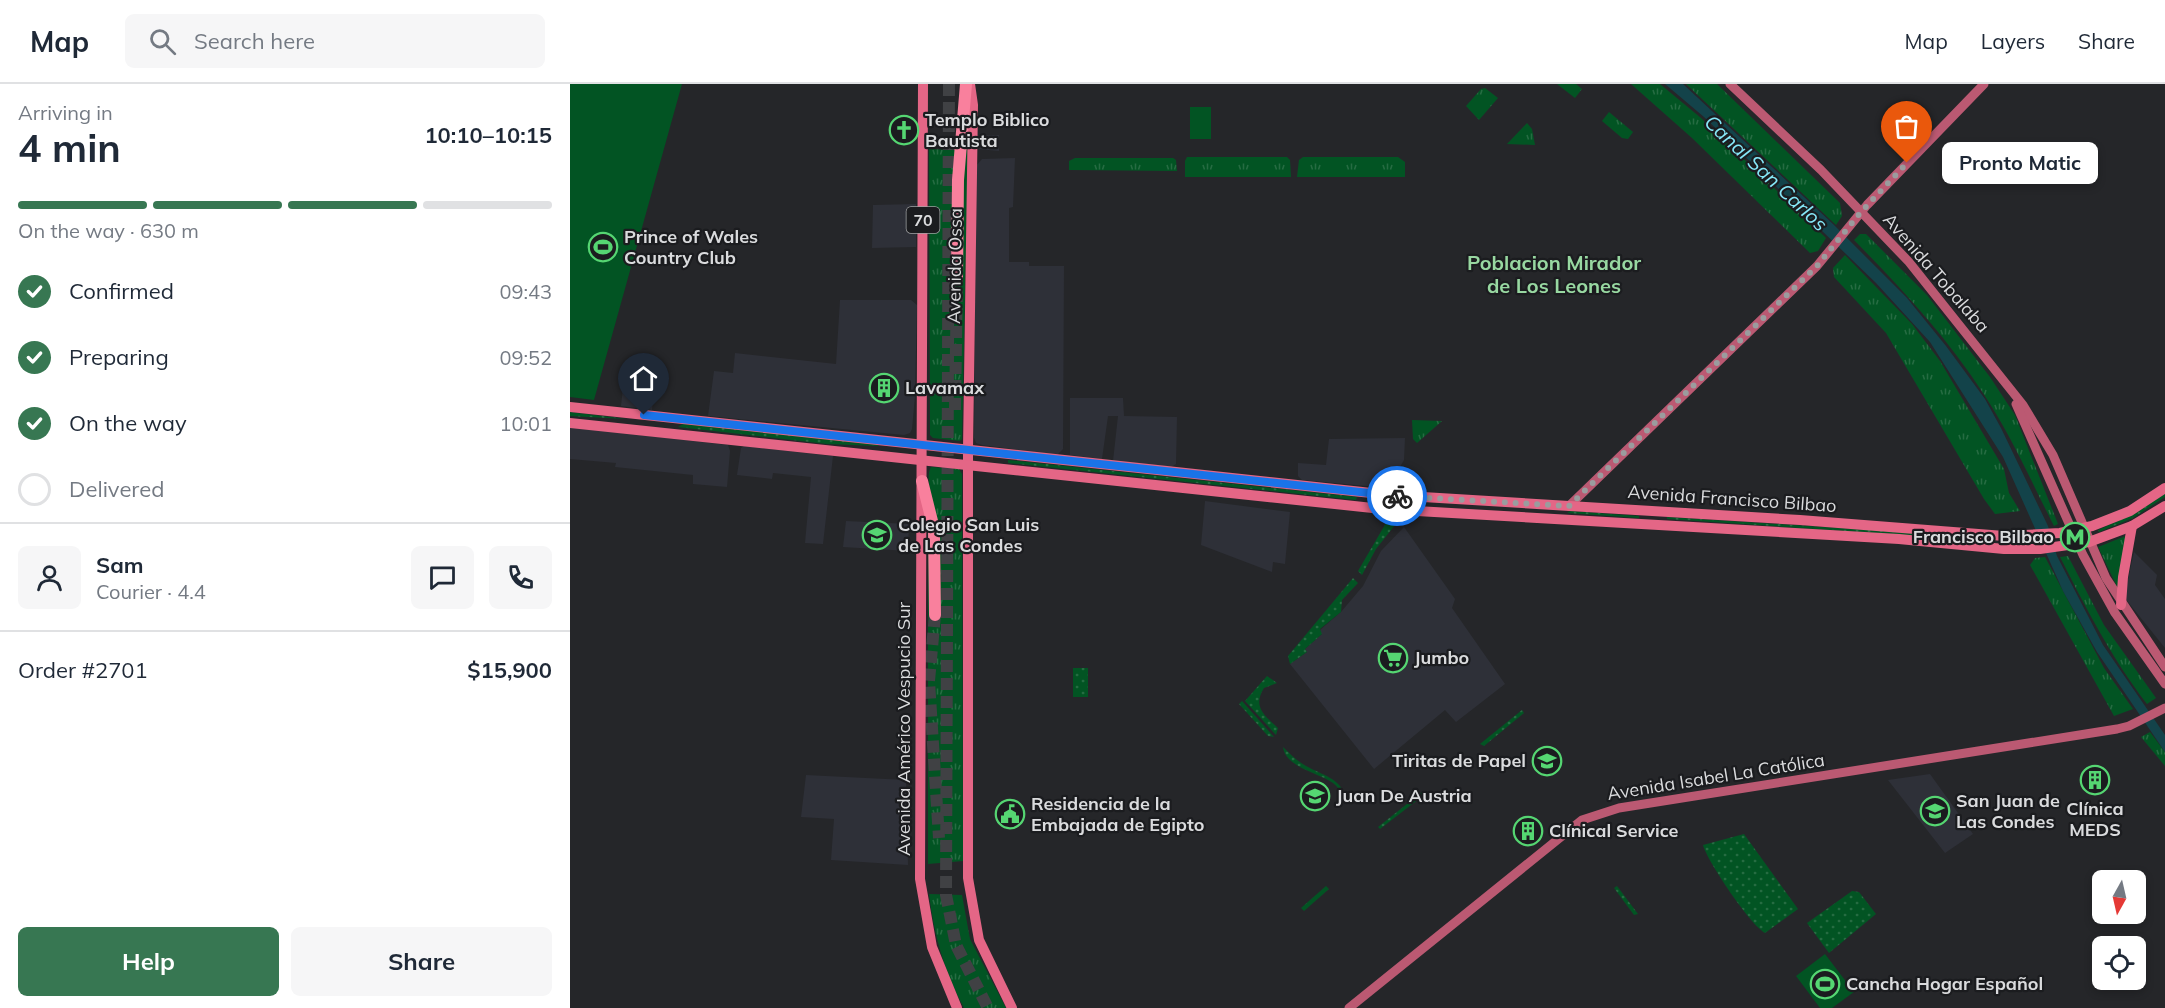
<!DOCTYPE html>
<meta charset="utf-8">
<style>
body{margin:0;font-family:Mulish,sans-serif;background:#f6f6f7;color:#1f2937;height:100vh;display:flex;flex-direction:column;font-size:22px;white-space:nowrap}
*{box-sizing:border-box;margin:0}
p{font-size:20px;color:#747a83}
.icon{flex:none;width:33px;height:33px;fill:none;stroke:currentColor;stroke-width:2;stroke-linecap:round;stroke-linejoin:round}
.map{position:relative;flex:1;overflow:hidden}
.details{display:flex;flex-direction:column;background:#fff;width:570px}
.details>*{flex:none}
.needle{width:39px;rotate:188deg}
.controls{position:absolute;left:1522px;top:786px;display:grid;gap:12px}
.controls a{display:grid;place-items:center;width:54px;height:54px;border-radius:9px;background:#fff;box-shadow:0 3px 9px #0003;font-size:30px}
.pin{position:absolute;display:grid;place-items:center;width:51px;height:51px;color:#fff;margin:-62px -26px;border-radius:50% 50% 50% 0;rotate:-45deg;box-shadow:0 0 6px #0007}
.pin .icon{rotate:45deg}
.courier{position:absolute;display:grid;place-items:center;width:60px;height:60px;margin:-30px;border:4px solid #1a73e8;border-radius:50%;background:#fff;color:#222;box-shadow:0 2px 8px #0007}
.bubble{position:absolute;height:42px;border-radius:9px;background:#fff;box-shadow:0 3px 9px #0003;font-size:20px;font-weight:700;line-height:42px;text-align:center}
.headline em{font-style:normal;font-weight:700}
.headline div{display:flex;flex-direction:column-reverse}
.headline{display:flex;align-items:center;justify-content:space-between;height:102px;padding:0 18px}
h1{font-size:39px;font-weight:700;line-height:45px}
.bar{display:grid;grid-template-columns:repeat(4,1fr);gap:9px 6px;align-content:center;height:72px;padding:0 18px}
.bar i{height:8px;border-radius:4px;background:#e0e1e3}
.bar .current{background:#377752}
.bar p{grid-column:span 4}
.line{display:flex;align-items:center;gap:15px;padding:0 18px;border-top:2px solid #e0e1e3}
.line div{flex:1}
.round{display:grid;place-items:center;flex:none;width:63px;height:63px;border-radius:9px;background:#f6f6f7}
ol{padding:0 18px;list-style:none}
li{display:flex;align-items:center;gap:18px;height:66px}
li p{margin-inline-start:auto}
li .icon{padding:6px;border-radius:50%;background:#377752;color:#fff;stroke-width:4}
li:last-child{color:#747a83}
li i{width:33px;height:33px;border:3px solid #e0e1e3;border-radius:50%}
.action{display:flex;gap:12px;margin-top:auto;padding:12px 18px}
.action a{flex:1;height:69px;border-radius:9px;background:#377752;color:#fff;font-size:24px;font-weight:700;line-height:69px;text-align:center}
.action a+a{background:#f6f6f7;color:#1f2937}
header{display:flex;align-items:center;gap:36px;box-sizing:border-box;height:84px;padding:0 30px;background:#fff;border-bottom:2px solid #e0e1e3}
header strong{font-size:28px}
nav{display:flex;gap:33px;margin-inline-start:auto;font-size:21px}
.search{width:420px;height:54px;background:#f6f6f7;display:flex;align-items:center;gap:15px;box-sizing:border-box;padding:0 21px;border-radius:9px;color:#747a83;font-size:22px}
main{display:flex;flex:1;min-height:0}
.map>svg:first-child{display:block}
.built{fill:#2e3038}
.grass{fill:url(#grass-dots)}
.park{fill:url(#park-tufts)}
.pitch{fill:#025423}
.water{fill:#13434a}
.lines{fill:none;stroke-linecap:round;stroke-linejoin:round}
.highway-tunnel{stroke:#404144;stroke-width:12;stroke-dasharray:12 6;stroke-linecap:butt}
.secondary{stroke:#bb5972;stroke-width:9}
.primary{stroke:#e46686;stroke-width:10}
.highway{stroke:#f9809d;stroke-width:12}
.done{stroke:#9b9c9e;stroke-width:6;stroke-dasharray:0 10.8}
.route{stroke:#1a73e8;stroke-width:8}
.labels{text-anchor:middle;stroke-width:4.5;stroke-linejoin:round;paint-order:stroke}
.shield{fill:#1b1c1f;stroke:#a1a2a4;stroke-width:1.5}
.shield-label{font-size:16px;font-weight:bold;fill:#dadbdd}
.poi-label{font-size:18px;font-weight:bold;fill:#dadbdd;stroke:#1b1c1f;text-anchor:start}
.street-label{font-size:18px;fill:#dadbdd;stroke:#1b1c1f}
.water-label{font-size:20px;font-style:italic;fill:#86e8f8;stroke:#1b1c1f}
.neighbourhood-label{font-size:20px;font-weight:bold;fill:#98d8a1;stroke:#1b1c1f}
</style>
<header>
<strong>Map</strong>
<div class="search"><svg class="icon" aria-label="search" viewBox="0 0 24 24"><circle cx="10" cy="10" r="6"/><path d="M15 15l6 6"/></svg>Search here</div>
<nav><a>Map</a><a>Layers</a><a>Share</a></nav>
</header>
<main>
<section class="details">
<div class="headline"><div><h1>4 min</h1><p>Arriving in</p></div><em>10:10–10:15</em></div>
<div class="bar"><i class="current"></i><i class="current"></i><i class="current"></i><i></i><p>On the way · 630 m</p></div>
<ol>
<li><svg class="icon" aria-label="check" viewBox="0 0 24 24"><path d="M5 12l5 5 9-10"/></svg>Confirmed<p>09:43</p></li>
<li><svg class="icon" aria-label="check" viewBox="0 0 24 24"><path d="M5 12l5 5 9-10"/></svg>Preparing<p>09:52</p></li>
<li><svg class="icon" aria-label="check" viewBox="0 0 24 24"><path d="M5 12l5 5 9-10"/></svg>On the way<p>10:01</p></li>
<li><i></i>Delivered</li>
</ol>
<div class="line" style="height:108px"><a class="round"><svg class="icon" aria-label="person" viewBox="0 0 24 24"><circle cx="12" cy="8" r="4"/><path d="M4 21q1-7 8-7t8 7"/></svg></a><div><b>Sam</b><p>Courier · 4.4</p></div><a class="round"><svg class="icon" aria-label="chat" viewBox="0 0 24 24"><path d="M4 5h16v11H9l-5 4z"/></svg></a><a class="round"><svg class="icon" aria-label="phone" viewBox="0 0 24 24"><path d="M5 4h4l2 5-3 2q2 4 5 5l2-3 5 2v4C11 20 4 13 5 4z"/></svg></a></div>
<div class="line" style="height:78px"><div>Order #2701</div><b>$15,900</b></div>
<div class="action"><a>Help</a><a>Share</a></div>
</section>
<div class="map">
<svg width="1595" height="924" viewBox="0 0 1595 924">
<defs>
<pattern id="grass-dots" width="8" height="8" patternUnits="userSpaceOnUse" patternTransform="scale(1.5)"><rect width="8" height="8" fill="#025423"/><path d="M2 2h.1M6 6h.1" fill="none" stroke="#266c42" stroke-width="1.8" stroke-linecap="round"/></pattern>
<pattern id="park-tufts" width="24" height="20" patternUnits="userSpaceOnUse" patternTransform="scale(1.5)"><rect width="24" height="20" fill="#025423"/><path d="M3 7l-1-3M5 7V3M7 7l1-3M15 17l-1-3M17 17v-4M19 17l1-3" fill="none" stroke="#266c42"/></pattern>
</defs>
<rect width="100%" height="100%" fill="#252629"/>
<g class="built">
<path d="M429,51V67L407,65L406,52Z"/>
<path d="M445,74L443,123L439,124V178H459V182H494L493,365L487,371L412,361L406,359L404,354L406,82L412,75Z"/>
<path d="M346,120V163L302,164L303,121Z"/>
<path d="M270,216H341L347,221L345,312L342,345L340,349L334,351L138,332L144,287L163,289L165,269L266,280Z"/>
<path d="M56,276L77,278L73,314L83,316L82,326L51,322Z"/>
<path d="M500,314H553L554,332L607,333L606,380L601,383L543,377L548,332H538L532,375L500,371Z"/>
<path d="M0,343L158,361L160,367L157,403L123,400V391L45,383L46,379L0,375Z"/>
<path d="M835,354L834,376L818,404L732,396L728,392V379L756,381L759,355Z"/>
<path d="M174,362L263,372L253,460L235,459L241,393L203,389L202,395L167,391L171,364Z"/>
<path d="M635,417L720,428L715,480L703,478L702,488L631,461Z"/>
<path d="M276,437L339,440L338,467L273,463Z"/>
<path d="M834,443L885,515L882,524L935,600L886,638L875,626L804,685L720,580L737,568L735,565L752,550L750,546L771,528L793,502L811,467Z"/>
<path d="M1564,468L1587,491L1585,501L1595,515V564L1554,513Z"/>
<path d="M1360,690L1403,750L1375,769L1318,696Z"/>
<path d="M236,691L336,696L338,781L261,776L264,735L231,733Z"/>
</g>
<g class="grass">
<path d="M0,328L56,335L0,332Z"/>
<path d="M113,340L308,359V362L257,360L108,343Z"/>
<path d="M438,376L787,413L786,416L438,379Z"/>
<path d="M1595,409V413L1563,434L1529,448L1528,446L1568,428Z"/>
<path d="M1000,427L1069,432V434L997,429Z"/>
<path d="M1097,433L1347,449L1424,457L1097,435Z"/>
<path d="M824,438L825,441L806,465L792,491L788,487L816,439Z"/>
<path d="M783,494L788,499L772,516L771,528L750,545L752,550L735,565L737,568L720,580L718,572Z"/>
<rect x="503" y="584" width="15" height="29"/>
<path d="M697,592L707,599L694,604C682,623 695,632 708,644L706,651L675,617Z"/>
<path d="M672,617L704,653L698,652L669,620Z"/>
<path d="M952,626L954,629L914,662L910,660Z"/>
<path d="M713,663C720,670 727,677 736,682C752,691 771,694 776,714C772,709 768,703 763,699C749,689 715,683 713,663Z"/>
<path d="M852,708L854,711L810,745L808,743Z"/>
<path d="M1174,750L1228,825L1195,849C1181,842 1137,777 1133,761Z"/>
<path d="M756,802L759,805L734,827L731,824Z"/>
<path d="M1047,802L1068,830L1064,831L1044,804Z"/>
<path d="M1282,807L1289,808L1306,830L1259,869L1237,839Z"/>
</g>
<g class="park">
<path d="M987,0H1006L1012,5L1005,14Z"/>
<path d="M1061,0H1090L1131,34L1256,154L1248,167L1240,169L1122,54Z"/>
<path d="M1116,0H1147L1270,119L1272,132L1266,141Z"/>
<path d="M915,4L928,14L909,36L896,22L911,5Z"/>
<path d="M1039,28L1063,48L1058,55L1052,54L1032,37Z"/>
<path d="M957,39L962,45L965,61L937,60Z"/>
<path d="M359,65L385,66L382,197L394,66H398L392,355L390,357L363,354L360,351Z"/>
<path d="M617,73H717L720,76L721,93H615V77Z"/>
<path d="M733,73H828L835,78V93H727L729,76Z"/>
<path d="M505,74H603L606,76L607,87L499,86V77Z"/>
<path d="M1290,150H1296L1357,211L1420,293L1445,331L1488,440L1484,442C1461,397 1441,351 1413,309C1376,252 1331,204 1284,156Z"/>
<path d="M1275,171L1342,240L1370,277L1434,385L1439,409L1450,427L1425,430L1414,415L1316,249L1264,193L1263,184Z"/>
<path d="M842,336L872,337L847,359L843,355Z"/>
<path d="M361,383L389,385L392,390L393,777L358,780V438L369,531C371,495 372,460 364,424C362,412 355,393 361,383Z"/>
<path d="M1558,451L1551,511L1528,463Z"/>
<path d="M1498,472L1534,541L1586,614L1577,620C1541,573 1517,526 1490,473Z"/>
<path d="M1475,473L1534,584L1563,625L1544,632L1460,481L1465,474Z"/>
<path d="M1580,648L1595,668V682L1571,653Z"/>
<path d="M359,810L392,811L400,855L436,924H394C374,887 364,851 359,810Z"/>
</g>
<g class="pitch">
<path d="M0,0H112L24,316L0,313Z"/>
<rect x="620" y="23" width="21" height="32"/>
<path d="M1255,870L1284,908L1262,924H1250L1226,892Z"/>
</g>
<path class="water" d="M1095,0H1113L1263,140L1337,214L1376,262L1415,315L1431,344L1478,442L1487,472L1533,561L1595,651V668L1527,568L1493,507L1433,373L1360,258L1306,199L1134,33Z"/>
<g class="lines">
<g class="highway-tunnel">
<path d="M379,0L376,811L386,861L418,924"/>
<path d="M385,326L387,195"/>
<path d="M365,531L359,597L369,754"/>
</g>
<g class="secondary">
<path d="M1160,0L1251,86L1339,178L1453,321L1483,371L1536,494L1595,583"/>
<path d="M1446,320L1513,471L1545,529L1595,600"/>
<path d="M999,422L1247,182L1297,121L1414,0"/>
<path d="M779,924L997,748L1012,736L1049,724L1547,645L1559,642L1595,624"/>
</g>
<g class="primary">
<path d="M353,0L350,795L362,863L387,924"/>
<path d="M400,0L403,21L398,365V794L409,856L442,924"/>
<path d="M0,323L820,411L1230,436L1434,452L1490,449L1522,442L1560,427L1595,404"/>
<path d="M0,339L812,425L1329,455L1434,465H1470L1519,458L1562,442L1595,422"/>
<path d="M1551,521L1553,493L1562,442"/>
</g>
<g class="highway">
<path d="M387,195L388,96L396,0"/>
<path d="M352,397L364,445L365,531"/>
</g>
</g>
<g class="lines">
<path class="done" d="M827,412L999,422L1247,182L1291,128L1337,79"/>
<path class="route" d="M74,331L827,412"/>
</g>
<defs>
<g id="church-ring" transform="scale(1.5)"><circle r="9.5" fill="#1b1c1f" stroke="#55d672" stroke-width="1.5"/><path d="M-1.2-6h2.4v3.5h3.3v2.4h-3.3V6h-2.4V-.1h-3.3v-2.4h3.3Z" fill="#55d672"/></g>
<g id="stadium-ring" transform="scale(1.5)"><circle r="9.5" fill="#1b1c1f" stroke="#55d672" stroke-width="1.5"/><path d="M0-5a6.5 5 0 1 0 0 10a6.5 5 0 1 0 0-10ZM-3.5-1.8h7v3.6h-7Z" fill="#55d672"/></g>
<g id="building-ring" transform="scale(1.5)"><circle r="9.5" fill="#1b1c1f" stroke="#55d672" stroke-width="1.5"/><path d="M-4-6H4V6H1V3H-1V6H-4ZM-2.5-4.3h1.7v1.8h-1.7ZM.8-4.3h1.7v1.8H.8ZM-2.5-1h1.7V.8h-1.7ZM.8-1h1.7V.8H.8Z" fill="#55d672"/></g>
<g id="school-ring" transform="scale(1.5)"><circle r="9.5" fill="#1b1c1f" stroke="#55d672" stroke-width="1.5"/><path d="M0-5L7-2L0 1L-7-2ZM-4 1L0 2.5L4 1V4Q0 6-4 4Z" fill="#55d672"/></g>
<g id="metro-ring" transform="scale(1.5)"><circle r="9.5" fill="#1b1c1f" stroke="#55d672" stroke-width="1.5"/><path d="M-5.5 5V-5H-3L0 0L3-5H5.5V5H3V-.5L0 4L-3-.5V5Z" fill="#55d672"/></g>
<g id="supermarket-ring" transform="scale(1.5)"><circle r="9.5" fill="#1b1c1f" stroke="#55d672" stroke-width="1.5"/><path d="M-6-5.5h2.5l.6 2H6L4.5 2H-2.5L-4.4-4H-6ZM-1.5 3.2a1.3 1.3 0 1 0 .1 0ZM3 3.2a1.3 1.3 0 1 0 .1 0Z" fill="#55d672"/></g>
<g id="civic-ring" transform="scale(1.5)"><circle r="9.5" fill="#1b1c1f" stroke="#55d672" stroke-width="1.5"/><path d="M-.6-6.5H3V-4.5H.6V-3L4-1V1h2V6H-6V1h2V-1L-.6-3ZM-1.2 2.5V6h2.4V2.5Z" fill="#55d672"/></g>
</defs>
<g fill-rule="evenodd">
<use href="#church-ring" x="334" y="46"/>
<use href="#stadium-ring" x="33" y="163"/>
<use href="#building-ring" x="314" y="304"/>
<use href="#school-ring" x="307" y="451"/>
<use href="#metro-ring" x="1505" y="453"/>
<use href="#supermarket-ring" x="823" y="574"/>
<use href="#school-ring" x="977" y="677"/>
<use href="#building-ring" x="1525" y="696"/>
<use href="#school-ring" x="745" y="712"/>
<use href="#school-ring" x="1365" y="727"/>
<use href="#civic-ring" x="440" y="730"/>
<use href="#building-ring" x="958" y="747"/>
<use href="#stadium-ring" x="1255" y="900"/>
</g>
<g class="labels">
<rect class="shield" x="336.5" y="123" width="33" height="26" rx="4.5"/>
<g class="shield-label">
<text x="353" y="142">70</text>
</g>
<g class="poi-label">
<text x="355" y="42">Templo Biblico<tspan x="355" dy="21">Bautista</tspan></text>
<text x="54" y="159">Prince of Wales<tspan x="54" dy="21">Country Club</tspan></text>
<text x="335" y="310">Lavamax</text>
<text x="328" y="447">Colegio San Luis<tspan x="328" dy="21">de Las Condes</tspan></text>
<text x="1484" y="459" text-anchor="end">Francisco Bilbao</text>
<text x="844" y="580">Jumbo</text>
<text x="956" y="683" text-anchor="end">Tiritas de Papel</text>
<text x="766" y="718">Juan De Austria</text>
<text x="1386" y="723">San Juan de<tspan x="1386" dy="21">Las Condes</tspan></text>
<text x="461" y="726">Residencia de la<tspan x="461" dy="21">Embajada de Egipto</tspan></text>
<text x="1525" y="731" text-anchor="middle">Clínica<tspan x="1525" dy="21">MEDS</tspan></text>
<text x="979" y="753">Clínical Service</text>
<text x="1276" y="906">Cancha Hogar Español</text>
</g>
<g class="street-label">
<text transform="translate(385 182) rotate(-89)" y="6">Avenida Ossa</text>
<text transform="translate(1366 189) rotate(49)" y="6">Avenida Tobalaba</text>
<text transform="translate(1162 415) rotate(4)" y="6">Avenida Francisco Bilbao</text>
<text transform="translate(334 645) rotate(-90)" y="6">Avenida Américo Vespucio Sur</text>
<text transform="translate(1146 693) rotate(-9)" y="6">Avenida Isabel La Católica</text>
</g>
<g class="water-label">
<text transform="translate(1196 89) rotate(43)" y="7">Canal San Carlos</text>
</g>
<g class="neighbourhood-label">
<text x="984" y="186">Poblacion Mirador<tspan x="984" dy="23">de Los Leones</tspan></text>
</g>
</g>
</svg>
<div class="controls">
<a><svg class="needle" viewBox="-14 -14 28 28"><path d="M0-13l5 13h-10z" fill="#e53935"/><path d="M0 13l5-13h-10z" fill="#747a83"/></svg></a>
<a><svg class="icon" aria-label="locate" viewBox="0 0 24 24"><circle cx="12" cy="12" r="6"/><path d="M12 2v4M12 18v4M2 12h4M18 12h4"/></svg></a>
</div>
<div class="pin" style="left:1337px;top:79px;background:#ea580c"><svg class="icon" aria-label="bag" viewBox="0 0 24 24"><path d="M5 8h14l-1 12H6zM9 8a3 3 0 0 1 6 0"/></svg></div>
<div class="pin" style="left:74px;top:331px;background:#1f2937"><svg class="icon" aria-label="home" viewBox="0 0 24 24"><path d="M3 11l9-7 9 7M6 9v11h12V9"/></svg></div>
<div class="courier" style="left:827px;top:412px"><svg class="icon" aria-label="bike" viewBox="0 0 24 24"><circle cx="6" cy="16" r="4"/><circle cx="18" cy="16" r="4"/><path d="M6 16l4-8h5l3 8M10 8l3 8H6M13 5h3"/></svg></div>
<div class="bubble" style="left:1372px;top:58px;width:156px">Pronto Matic</div>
</div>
</main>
